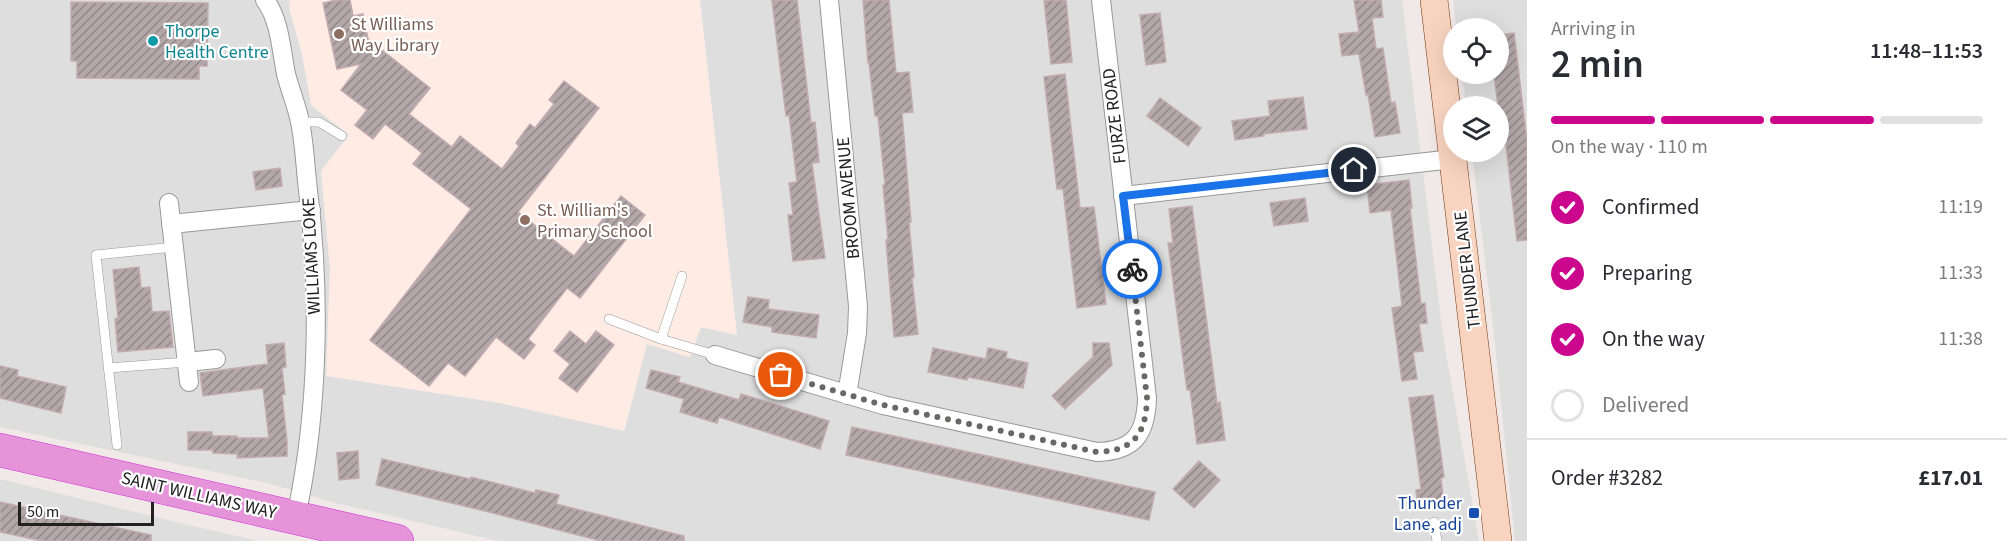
<!DOCTYPE html>
<meta charset="utf-8">
<style>
body{margin:0;font-family:"Source Sans 3",sans-serif;background:#f2f2f3;color:#2b2b33;height:100vh;display:flex;flex-direction:column;font-size:22px;white-space:nowrap}
*{box-sizing:border-box;margin:0}
p{font-size:20px;color:#7c7c81}
.icon{flex:none;width:33px;height:33px;fill:none;stroke:currentColor;stroke-width:2;stroke-linecap:round;stroke-linejoin:round}
.map{position:relative;flex:1;overflow:hidden}
.sheet{display:flex;flex-direction:column;background:#fff;width:480px}
.sheet>*{flex:none}
.fabs{position:absolute;left:1443px;top:18px;display:grid;gap:12px}
.fabs a{display:grid;place-items:center;width:66px;height:66px;border-radius:50%;background:#fff;box-shadow:0 6px 24px #0002;font-size:30px}
.scale{position:absolute;left:18px;bottom:15px;width:136px;box-sizing:border-box;padding-left:6px;border:3px solid #212121;border-top:0;font-size:16px;line-height:21px;white-space:nowrap;color:#212121;-webkit-text-stroke:4px #fff;paint-order:stroke}
.pin{position:absolute;display:grid;place-items:center;width:51px;height:51px;color:#fff;margin:-26px;border:3px solid #fff;border-radius:50%;box-shadow:0 2px 6px #0007}
.courier{position:absolute;display:grid;place-items:center;width:60px;height:60px;margin:-30px;border:4px solid #1a73e8;border-radius:50%;background:#fff;color:#222;box-shadow:0 2px 8px #0007}
.head em{font-style:normal;font-weight:600}
.head div{display:flex;flex-direction:column-reverse}
.head{display:flex;align-items:center;justify-content:space-between;height:102px;padding:0 24px}
h1{font-size:39px;font-weight:600;line-height:45px}
.bar{display:grid;grid-template-columns:repeat(4,1fr);gap:9px 6px;align-content:center;height:72px;padding:0 24px}
.bar i{height:8px;border-radius:4px;background:#e1e1e2}
.bar .on{background:#cb078e}
.bar p{grid-column:span 4}
.line{display:flex;align-items:center;gap:15px;padding:0 24px;border-top:2px solid #e1e1e2}
.line div{flex:1}
ol{padding:0 24px;list-style:none}
li{display:flex;align-items:center;gap:18px;height:66px}
li p{margin-inline-start:auto}
li .icon{padding:6px;border-radius:50%;background:#cb078e;color:#fff;stroke-width:4}
li:last-child{color:#7c7c81}
li i{width:33px;height:33px;border:3px solid #e1e1e2;border-radius:50%}
main{display:flex;flex:1;min-height:0}
.map>svg:first-child{display:block}
.residential{fill:#dfdedf}
.education{fill:#feece4}
.parking{fill:#ddd}
.building{fill:url(#building-hatch);stroke:#c2abb1;stroke-width:1.5}
.lines{fill:none;stroke-linecap:round;stroke-linejoin:round}
.lane-casing{stroke:#989898;stroke-width:10}
.street-casing{stroke:#989898;stroke-width:20}
.secondary-casing{stroke:#773809;stroke-width:28}
.highway-casing{stroke:#d12fd6;stroke-width:34}
.lane{stroke:#fff;stroke-width:9}
.street{stroke:#fff;stroke-width:18}
.secondary{stroke:#f8d4c0;stroke-width:27}
.highway{stroke:#e594da;stroke-width:33}
.done{stroke:#6a6767;stroke-width:6;stroke-dasharray:0 10.8}
.route{stroke:#1a73e8;stroke-width:8}
.education-dot{fill:#8d6e63;stroke:#fff;stroke-width:2}
.culture-dot{fill:#0f9aa8;stroke:#fff;stroke-width:2}
.transit-dot{fill:#1a4fb4;stroke:#fff;stroke-width:2}
.labels{text-anchor:middle;stroke-width:4.5;stroke-linejoin:round;paint-order:stroke}
.education-label{font-size:18px;fill:#785e54;stroke:#fff;text-anchor:start}
.culture-label{font-size:18px;fill:#0d838f;stroke:#fff;text-anchor:start}
.street-label{font-size:18px;fill:#212121;stroke:#fff}
.transit-label{font-size:18px;fill:#164399;stroke:#fff;text-anchor:end}
</style>
<main>
<div class="map">
<svg width="1527" height="541" viewBox="0 0 1527 541">
<defs>
<pattern id="building-hatch" width="6" height="6" patternUnits="userSpaceOnUse" patternTransform="scale(1.5)"><rect width="6" height="6" fill="#b3a7aa"/><path d="M-1 1l2-2M0 6l6-6M5 7l2-2" fill="none" stroke="#91888a"/></pattern>
</defs>
<rect width="100%" height="100%" fill="#f1e8e8"/>
<g class="residential">
<path d="M0,0H290L289,7L302,54L349,135L321,171L330,268L500,403L624,431L647,344L689,357L701,327L736,335L700,0H1402L1443,336L1479,541H498L336,503L267,483L0,427Z"/>
<path d="M1453,0H1527V541H1515L1495,343L1472,152H1498V106H1466L1462,74H1498V28H1456Z"/>
<path d="M0,479L180,523L259,541H0Z"/>
</g>
<path class="education" d="M290,0H700L737,335L701,327L690,357L647,344L624,431L500,403L326,376L330,268L321,171L349,135L311,105L302,54L289,7Z"/>
<path class="parking" d="M1457,519L1460,541H1422L1420,523Z"/>
<g class="building">
<path d="M336,0H350L353,16L363,14L368,39L430,88L409,114L452,147L460,136L502,169L519,146L516,143L530,124L535,128L554,104L549,100L564,81L599,108L518,212L574,256L621,196L645,215L580,298L567,288L528,339L535,345L524,359L496,337L465,376L448,363L429,386L370,340L471,209L413,164L422,153L385,124L373,139L355,125L367,110L341,90L361,64L337,69L323,3Z"/>
<path d="M772,0H797L811,123L815,122L819,162L812,163L825,258L793,261L788,215H793L789,183L797,182L789,115L786,116Z"/>
<path d="M863,0H889L896,73L909,72L913,112L902,113L911,222L909,223L914,277H912L918,334L894,337L886,240L888,239L883,185H885L878,116H875L869,63H868Z"/>
<path d="M1044,0H1066L1072,62L1051,64Z"/>
<path d="M1354,0H1381L1383,17L1372,18L1376,49L1383,48L1391,103L1395,102L1400,133L1375,137L1368,95H1366L1359,54L1342,56L1339,34L1359,32Z"/>
<path d="M71,2L208,3L207,66H199V79L77,78V61H71Z"/>
<path d="M1160,13L1166,62L1146,65L1140,15Z"/>
<path d="M1514,33L1527,141V240L1517,241L1506,145L1503,146L1494,74H1498V35Z"/>
<path d="M1065,74L1080,208L1094,207L1106,304L1077,308L1063,189H1057L1044,77Z"/>
<path d="M1303,97L1307,129L1263,134L1264,136L1235,140L1232,121L1270,116L1268,101Z"/>
<path d="M1160,98L1201,128L1188,146L1147,116Z"/>
<path d="M280,168L282,186L256,190L253,172Z"/>
<path d="M1409,180L1412,208H1410L1421,304L1425,303L1427,323L1419,324L1423,351L1413,352L1417,379L1402,381L1392,308L1402,306L1391,210L1370,213L1367,185Z"/>
<path d="M1305,198L1308,221L1274,226L1270,203Z"/>
<path d="M1192,206L1217,403L1220,402L1225,440L1197,444L1190,390H1187L1168,243H1173L1169,209Z"/>
<path d="M139,267L141,288L150,287L152,312L169,311L173,347L118,352L115,319L118,318L113,270Z"/>
<path d="M748,297L769,300L768,309L819,315L816,338L772,332V327L743,322Z"/>
<path d="M570,331L586,344L596,331L614,345L577,392L559,378L570,364L554,351Z"/>
<path d="M284,343L286,367L282,368L285,394L282,395L287,441V456L237,458L238,454L213,453V450H188V432H212V436H237V438H269L263,388L203,396L200,373L268,364L266,345Z"/>
<path d="M1093,343H1109L1112,365L1065,409L1052,396L1093,357Z"/>
<path d="M933,348L986,359L988,348L1007,352L1006,358L1028,363L1023,388L968,377L967,380L928,372Z"/>
<path d="M0,366L18,370L17,376L66,387L61,413L0,398Z"/>
<path d="M651,370L680,377L678,382L739,400L741,394L829,421L820,449L719,417L717,423L680,412L684,399L646,388Z"/>
<path d="M1433,395L1444,477L1441,478L1444,506L1418,509L1416,490L1421,489L1409,398Z"/>
<path d="M852,427L1155,492L1149,520L846,455Z"/>
<path d="M358,451L359,478L339,480L337,453Z"/>
<path d="M382,459L470,479L471,477L535,493L536,490L559,495L556,504L684,536V541H601L489,512L376,485Z"/>
<path d="M1199,461L1220,480L1194,508L1173,489Z"/>
<path d="M0,502L151,535V541H42L0,532Z"/>
</g>
<g class="lines">
<g class="lane-casing">
<g id="lane">
<path d="M300,122H319L342,136"/>
<path d="M609,319L661,339L715,355"/>
<path d="M661,339L682,276"/>
<path d="M108,368L187,362"/>
<path d="M117,445L96,255L174,247"/>
<path d="M1434,522L1437,541"/>
</g>
</g>
<g class="street-casing">
<g id="street">
<path d="M265,0C280,20 281,49 286,74C290,90 297,106 300,122C304,141 305,161 307,181C321,290 319,410 296,517"/>
<path d="M829,0L858,306L857,333L847,395"/>
<path d="M1123,196L1453,159"/>
<path d="M169,203L189,382"/>
<path d="M171,224L311,210"/>
<path d="M715,355L883,405L1097,452C1134,451 1146,434 1147,398L1101,0"/>
<path d="M187,362L216,359"/>
</g>
</g>
<g class="secondary-casing">
<path id="secondary" d="M1434,0L1498,541"/>
</g>
<g class="highway-casing">
<path id="highway" d="M0,450L397,541"/>
</g>
<use href="#lane" class="lane"/>
<use href="#street" class="street"/>
<use href="#secondary" class="secondary"/>
<use href="#highway" class="highway"/>
</g>
<g class="lines">
<path class="done" d="M781,375L883,405L1097,452C1134,451 1146,434 1147,398L1132,269"/>
<path class="route" d="M1132,269L1123,196L1354,170"/>
</g>
<g class="education-dot">
<circle cx="339" cy="34" r="6"/>
<circle cx="525" cy="220" r="6"/>
</g>
<circle class="culture-dot" cx="153" cy="41" r="6"/>
<rect class="transit-dot" x="1468" y="507" width="12" height="12" rx="3"/>
<g class="labels">
<g class="education-label">
<text x="351" y="30">St Williams<tspan x="351" dy="21">Way Library</tspan></text>
<text x="537" y="216">St. William's<tspan x="537" dy="21">Primary School</tspan></text>
</g>
<g class="culture-label">
<text x="165" y="37">Thorpe<tspan x="165" dy="21">Health Centre</tspan></text>
</g>
<g class="street-label">
<text transform="translate(1114 116) rotate(-97)" y="6">FURZE ROAD</text>
<text transform="translate(848 198) rotate(-95)" y="6">BROOM AVENUE</text>
<text transform="translate(311 256) rotate(-93)" y="6">WILLIAMS LOKE</text>
<text transform="translate(1467 270) rotate(-97)" y="6">THUNDER LANE</text>
<text transform="translate(199 495) rotate(13)" y="6">SAINT WILLIAMS WAY</text>
</g>
<g class="transit-label">
<text x="1462" y="509">Thunder<tspan x="1462" dy="21">Lane, adj</tspan></text>
</g>
</g>
</svg>
<div class="fabs">
<a><svg class="icon" aria-label="locate" viewBox="0 0 24 24"><circle cx="12" cy="12" r="6"/><path d="M12 2v4M12 18v4M2 12h4M18 12h4"/></svg></a>
<a><svg class="icon" aria-label="layers" viewBox="0 0 24 24"><path d="M12 4l9 5-9 5-9-5zM3 14l9 5 9-5"/></svg></a>
</div>
<div class="scale">50 m</div>
<div class="pin" style="left:781px;top:375px;background:#ea580c"><svg class="icon" aria-label="bag" viewBox="0 0 24 24"><path d="M5 8h14l-1 12H6zM9 8a3 3 0 0 1 6 0"/></svg></div>
<div class="pin" style="left:1354px;top:170px;background:#1f2937"><svg class="icon" aria-label="home" viewBox="0 0 24 24"><path d="M3 11l9-7 9 7M6 9v11h12V9"/></svg></div>
<div class="courier" style="left:1132px;top:269px"><svg class="icon" aria-label="bike" viewBox="0 0 24 24"><circle cx="6" cy="16" r="4"/><circle cx="18" cy="16" r="4"/><path d="M6 16l4-8h5l3 8M10 8l3 8H6M13 5h3"/></svg></div>
</div>
<section class="sheet">
<div class="head"><div><h1>2 min</h1><p>Arriving in</p></div><em>11:48–11:53</em></div>
<div class="bar"><i class="on"></i><i class="on"></i><i class="on"></i><i></i><p>On the way · 110 m</p></div>
<ol>
<li><svg class="icon" aria-label="check" viewBox="0 0 24 24"><path d="M5 12l5 5 9-10"/></svg>Confirmed<p>11:19</p></li>
<li><svg class="icon" aria-label="check" viewBox="0 0 24 24"><path d="M5 12l5 5 9-10"/></svg>Preparing<p>11:33</p></li>
<li><svg class="icon" aria-label="check" viewBox="0 0 24 24"><path d="M5 12l5 5 9-10"/></svg>On the way<p>11:38</p></li>
<li><i></i>Delivered</li>
</ol>
<div class="line" style="height:78px"><div>Order #3282</div><b>£17.01</b></div>
</section>
</main>
